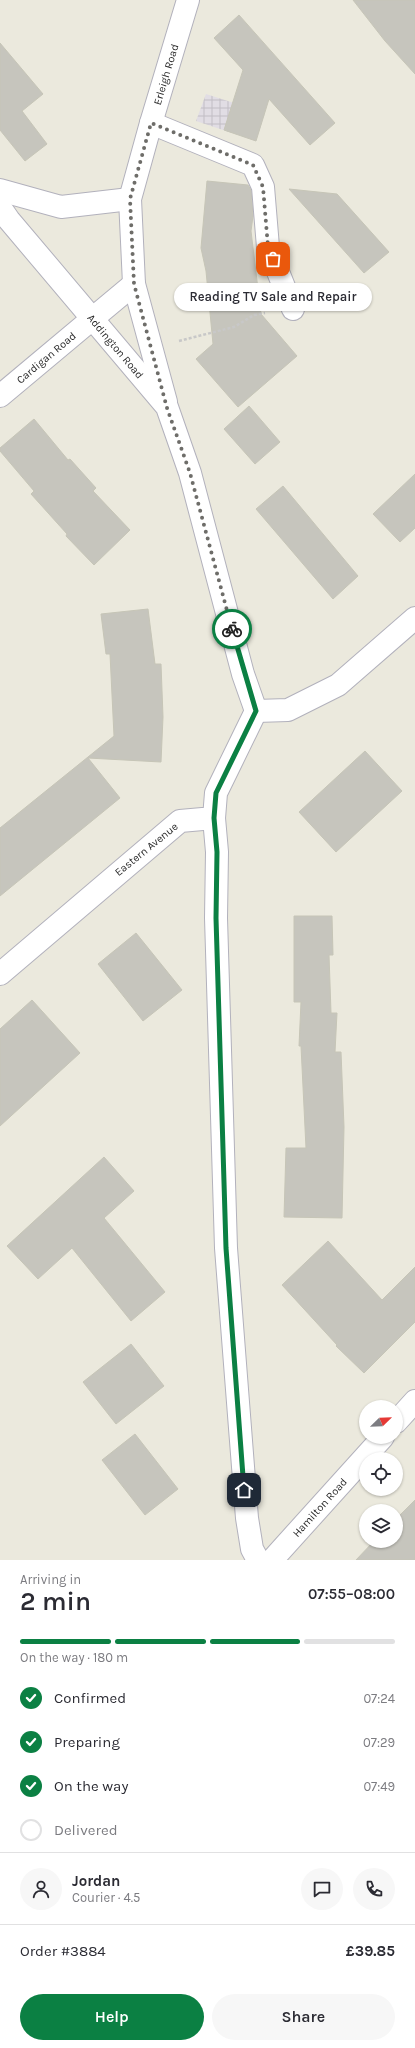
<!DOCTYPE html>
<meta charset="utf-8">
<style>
body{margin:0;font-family:Karla,sans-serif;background:#f7f7f7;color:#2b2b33;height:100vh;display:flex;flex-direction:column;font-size:15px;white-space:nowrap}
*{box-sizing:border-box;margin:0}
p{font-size:13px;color:#7c7c81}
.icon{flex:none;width:22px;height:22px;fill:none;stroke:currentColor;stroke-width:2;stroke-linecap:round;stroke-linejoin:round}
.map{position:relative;height:1560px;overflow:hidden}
.panel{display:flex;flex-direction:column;background:#fff;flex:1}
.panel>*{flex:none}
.needle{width:26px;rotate:67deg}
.controls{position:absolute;left:359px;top:1400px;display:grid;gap:8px}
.controls a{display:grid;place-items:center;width:44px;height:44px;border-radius:50%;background:#fff;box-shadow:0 1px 3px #0004;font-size:20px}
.pin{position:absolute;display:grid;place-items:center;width:34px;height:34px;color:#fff;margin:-17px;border-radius:8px;box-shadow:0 2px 6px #0006}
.courier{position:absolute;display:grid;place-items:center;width:40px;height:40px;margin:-20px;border:3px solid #0b8043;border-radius:50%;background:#fff;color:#222;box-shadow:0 1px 5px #0007}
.bubble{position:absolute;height:28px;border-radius:14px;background:#fff;box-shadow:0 1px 3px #0004;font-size:13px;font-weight:600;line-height:28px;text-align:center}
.overview em{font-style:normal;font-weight:600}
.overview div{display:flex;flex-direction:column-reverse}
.overview{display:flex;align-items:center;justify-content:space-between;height:68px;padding:0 20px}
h1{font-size:26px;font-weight:600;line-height:30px}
.bar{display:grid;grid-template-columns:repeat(4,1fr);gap:6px 4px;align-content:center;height:48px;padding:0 20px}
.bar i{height:5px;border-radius:3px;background:#e1e1e2}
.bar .current{background:#0b8043}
.bar p{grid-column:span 4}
.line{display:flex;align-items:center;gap:10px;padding:0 20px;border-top:1px solid #e1e1e2}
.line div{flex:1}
.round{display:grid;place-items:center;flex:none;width:42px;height:42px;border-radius:21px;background:#f7f7f7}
ol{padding:0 20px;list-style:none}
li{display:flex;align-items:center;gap:12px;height:44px}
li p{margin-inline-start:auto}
li .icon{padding:4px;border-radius:50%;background:#0b8043;color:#fff;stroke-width:4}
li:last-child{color:#7c7c81}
li i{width:22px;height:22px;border:2px solid #e1e1e2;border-radius:50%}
.button{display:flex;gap:8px;margin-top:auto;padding:8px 20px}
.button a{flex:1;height:46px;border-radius:24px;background:#0b8043;color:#fff;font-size:16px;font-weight:600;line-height:46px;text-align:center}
.button a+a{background:#f7f7f7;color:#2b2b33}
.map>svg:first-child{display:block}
.industrial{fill:url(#industrial-grid)}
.building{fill:#c6c5bd;stroke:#c6c5b7}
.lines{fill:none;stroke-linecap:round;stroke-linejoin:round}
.street-casing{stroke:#b2b1bc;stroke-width:24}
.secondary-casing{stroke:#b2b1bc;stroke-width:24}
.path{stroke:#c8c8c8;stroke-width:2.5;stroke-dasharray:3 2;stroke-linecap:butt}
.street{stroke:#fff;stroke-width:22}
.secondary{stroke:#fff;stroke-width:22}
.done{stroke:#6e6d69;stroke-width:4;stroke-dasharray:0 7.2}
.route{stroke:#0b8043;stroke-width:5}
.labels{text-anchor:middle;stroke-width:3;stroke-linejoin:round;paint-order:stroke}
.street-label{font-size:11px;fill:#2a2a2a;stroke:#fff}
</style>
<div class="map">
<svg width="415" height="1560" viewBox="0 0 415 1560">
<defs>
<pattern id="industrial-grid" width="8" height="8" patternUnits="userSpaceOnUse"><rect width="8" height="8" fill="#e1dde4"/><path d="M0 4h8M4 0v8" fill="none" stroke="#c1bec4"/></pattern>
</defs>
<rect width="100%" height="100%" fill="#ebe9dd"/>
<path class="industrial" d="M206,94L265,113L256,141L196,121Z"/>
<g class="building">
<path d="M353,0H415V74L385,41Z"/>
<path d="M239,15L335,123L310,145L269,99L256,141L224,130L243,70L214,38Z"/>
<path d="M0,43L43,94L22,111L47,144L25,161L0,130Z"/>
<path d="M207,181L248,185L251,190L253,216L251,231L261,314L297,356L238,407L196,359L213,344L206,271L201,248Z"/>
<path d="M289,189L337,194L389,252L364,273Z"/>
<path d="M249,406L280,442L255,464L224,429Z"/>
<path d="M34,419L68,460L70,459L96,488L93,491L130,530L94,565L66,536L67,534L31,494L34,491L0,451V448Z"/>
<path d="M415,474V528L400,542L373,514Z"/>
<path d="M283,486L358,576L333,599L256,509Z"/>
<path d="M148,609L155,664H161L163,717L161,762L88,758L120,798L0,896V828L114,736L110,654H106L101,614Z"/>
<path d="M365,751L402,791L336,852L299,812Z"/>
<path d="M294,916H332L333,955H329L331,1013H337L335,1052H341L344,1127L342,1218L284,1217L286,1148H306L301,1046H299L301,1002H294Z"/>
<path d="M136,933L182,990L143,1021L98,964Z"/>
<path d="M32,1000L80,1053L0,1126V1029Z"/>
<path d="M104,1157L134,1191L104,1218L165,1292L131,1321L72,1248L38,1279L7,1246Z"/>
<path d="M328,1241L382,1300L415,1267V1322L364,1373L336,1346L337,1345L282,1285Z"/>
<path d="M131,1344L164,1386L116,1424L83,1382Z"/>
<path d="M135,1434L178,1489L145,1515L102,1460Z"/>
<path d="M415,1500V1560H356L374,1541H396V1519Z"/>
</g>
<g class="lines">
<g class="street-casing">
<g id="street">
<path d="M151,123L253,165L263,187L268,247L293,309"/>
<path id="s1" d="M0,396L92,319"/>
<path d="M256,711L288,710L338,685L415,618"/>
<path d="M214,818L217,852L216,918L226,1248L247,1518L252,1549L258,1560"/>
<path d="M396,1422L415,1401"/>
<path id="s2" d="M272,1560L383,1437"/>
</g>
</g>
<g class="secondary-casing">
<g id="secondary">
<path d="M0,190L61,207L130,199"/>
<path id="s3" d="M0,207L9,220L167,407L190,473L243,674L256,711L216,793L214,818L180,821L0,974"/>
<path d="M92,319L134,284"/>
<path id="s4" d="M166,402L134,284L130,199L151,123L188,0"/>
</g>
</g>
<path class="path" d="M179,341L234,327L254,315L265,313"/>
<use href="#street" class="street"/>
<use href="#secondary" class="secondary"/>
</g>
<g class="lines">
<path class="done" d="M232,629L190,473L167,408L134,284L130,199L151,123L253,165L263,187L268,247L273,259"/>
<path class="route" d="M232,629L256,711L216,793L214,818L217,852L216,918L226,1248L244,1490"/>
</g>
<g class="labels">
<g class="street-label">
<text dy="4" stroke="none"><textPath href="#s4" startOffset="337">Erleigh Road</textPath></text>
<text dy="4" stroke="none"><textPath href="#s3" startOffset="181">Addington Road</textPath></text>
<text dy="4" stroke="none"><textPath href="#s1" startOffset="60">Cardigan Road</textPath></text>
<text transform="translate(146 849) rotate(-39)" y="4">Eastern Avenue</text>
<text dy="4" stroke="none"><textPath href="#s2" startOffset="71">Hamilton Road</textPath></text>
</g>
</g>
</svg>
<div class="controls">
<a><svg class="needle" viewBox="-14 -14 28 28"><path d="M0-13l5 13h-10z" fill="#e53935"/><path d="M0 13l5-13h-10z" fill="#7c7c81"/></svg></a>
<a><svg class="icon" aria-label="locate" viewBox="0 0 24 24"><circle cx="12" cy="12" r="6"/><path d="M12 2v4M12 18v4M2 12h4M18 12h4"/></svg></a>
<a><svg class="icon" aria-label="layers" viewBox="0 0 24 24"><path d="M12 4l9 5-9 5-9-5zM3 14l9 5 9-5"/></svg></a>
</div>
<div class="pin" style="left:273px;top:259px;background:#ea580c"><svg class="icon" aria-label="bag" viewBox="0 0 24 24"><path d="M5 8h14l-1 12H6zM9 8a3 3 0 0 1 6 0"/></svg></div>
<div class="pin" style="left:244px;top:1490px;background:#1f2937"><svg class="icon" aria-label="home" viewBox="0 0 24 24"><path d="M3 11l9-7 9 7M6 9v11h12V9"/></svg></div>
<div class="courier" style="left:232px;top:629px"><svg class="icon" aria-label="bike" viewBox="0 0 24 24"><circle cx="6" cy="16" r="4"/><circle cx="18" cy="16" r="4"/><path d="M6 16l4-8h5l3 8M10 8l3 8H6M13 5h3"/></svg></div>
<div class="bubble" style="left:174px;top:283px;width:198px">Reading TV Sale and Repair</div>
</div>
<section class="panel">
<div class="overview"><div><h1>2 min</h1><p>Arriving in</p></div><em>07:55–08:00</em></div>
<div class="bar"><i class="current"></i><i class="current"></i><i class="current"></i><i></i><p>On the way · 180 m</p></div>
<ol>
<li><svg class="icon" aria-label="check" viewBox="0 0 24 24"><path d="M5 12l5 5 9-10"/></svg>Confirmed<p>07:24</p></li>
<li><svg class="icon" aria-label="check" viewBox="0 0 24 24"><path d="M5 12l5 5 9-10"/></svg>Preparing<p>07:29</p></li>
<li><svg class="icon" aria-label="check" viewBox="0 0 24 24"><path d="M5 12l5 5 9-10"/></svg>On the way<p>07:49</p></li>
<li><i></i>Delivered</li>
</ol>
<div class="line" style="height:72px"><a class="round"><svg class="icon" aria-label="person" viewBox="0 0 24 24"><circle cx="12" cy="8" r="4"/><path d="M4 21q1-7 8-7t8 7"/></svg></a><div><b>Jordan</b><p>Courier · 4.5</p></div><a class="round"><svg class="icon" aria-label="chat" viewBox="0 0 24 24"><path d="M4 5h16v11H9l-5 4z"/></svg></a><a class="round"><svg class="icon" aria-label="phone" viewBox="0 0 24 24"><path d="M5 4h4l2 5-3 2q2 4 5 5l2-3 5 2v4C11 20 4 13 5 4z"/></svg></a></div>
<div class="line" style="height:52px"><div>Order #3884</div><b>£39.85</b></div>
<div class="button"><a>Help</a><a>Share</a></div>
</section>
